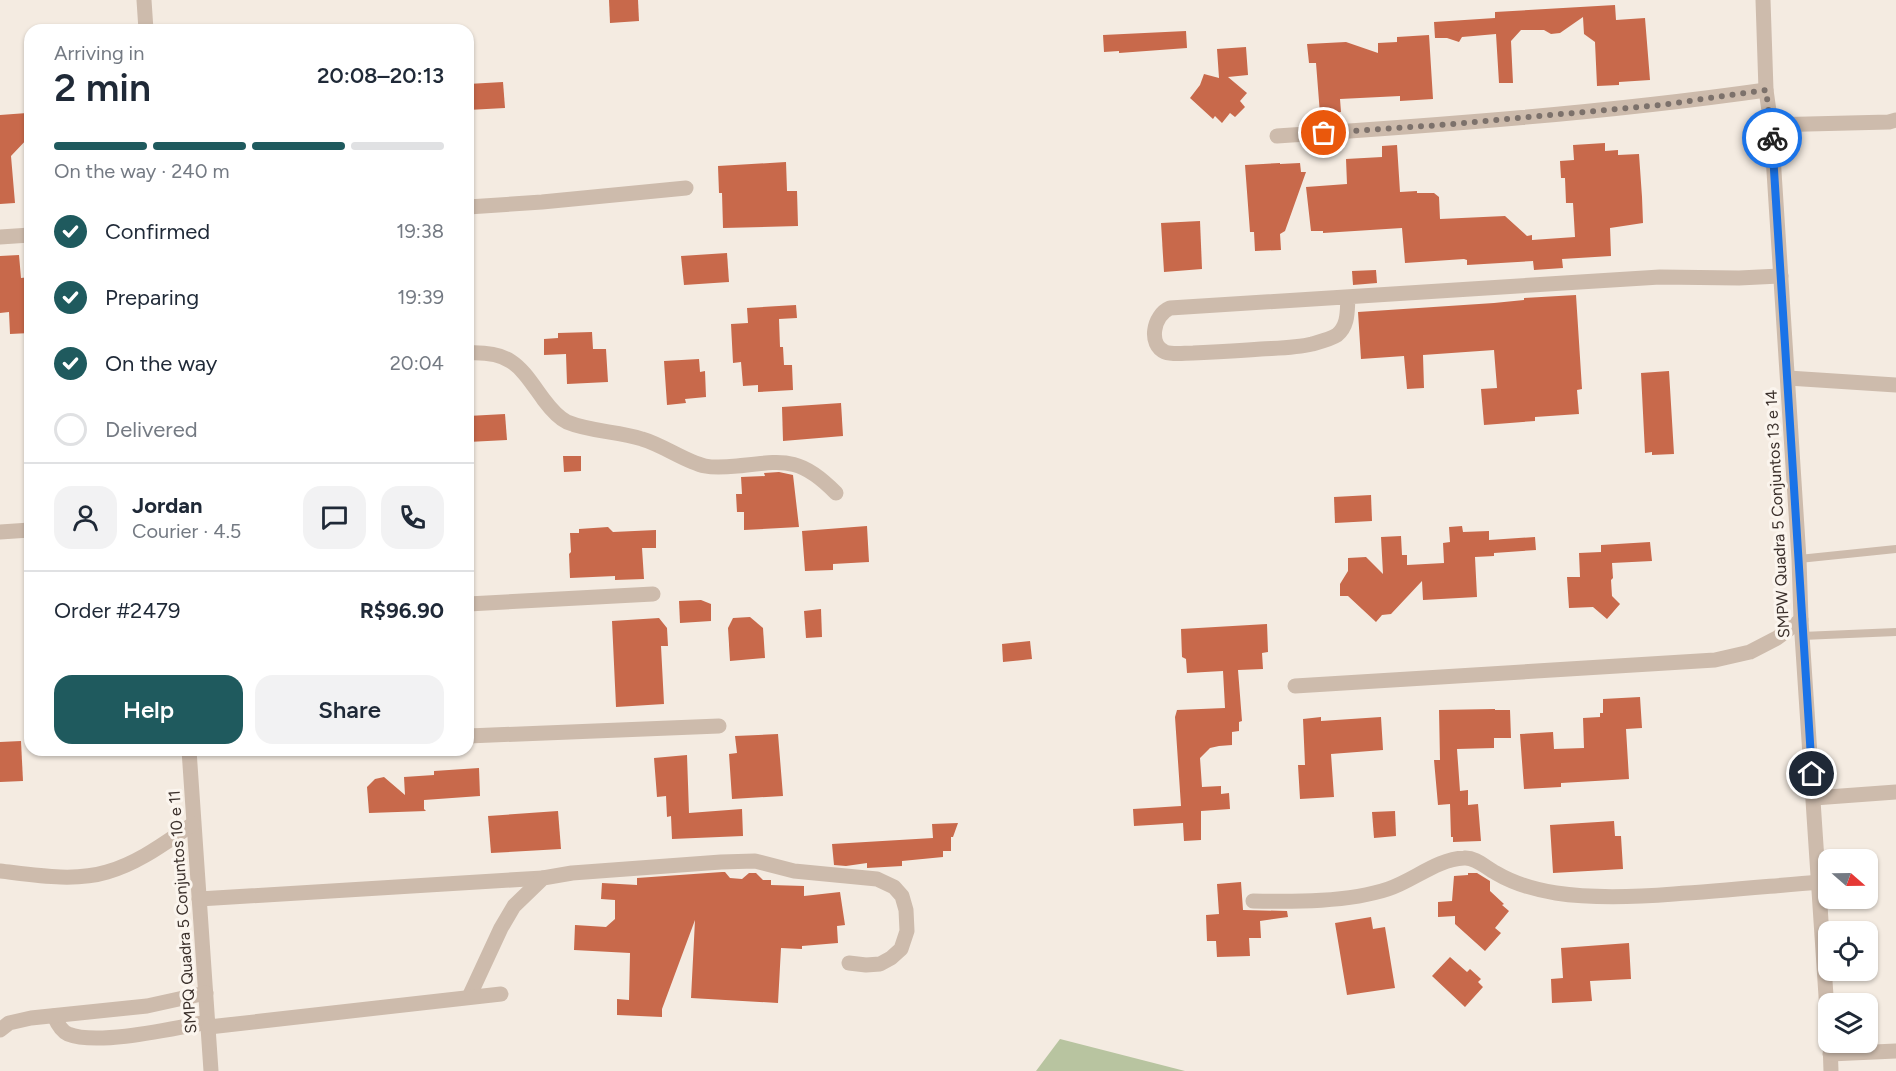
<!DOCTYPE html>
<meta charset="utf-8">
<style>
body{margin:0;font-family:Figtree,sans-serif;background:#f2f2f3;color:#1f2937;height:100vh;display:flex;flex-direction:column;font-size:22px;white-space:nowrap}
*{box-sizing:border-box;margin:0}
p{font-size:20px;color:#747a83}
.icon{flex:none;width:33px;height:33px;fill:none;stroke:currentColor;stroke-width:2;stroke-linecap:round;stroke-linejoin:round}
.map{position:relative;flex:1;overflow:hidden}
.drawer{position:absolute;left:24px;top:24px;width:450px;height:732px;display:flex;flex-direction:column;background:#fff;border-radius:18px;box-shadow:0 2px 4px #0004}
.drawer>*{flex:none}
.needle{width:39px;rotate:110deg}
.buttons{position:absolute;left:1818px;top:849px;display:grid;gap:12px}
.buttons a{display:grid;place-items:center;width:60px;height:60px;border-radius:12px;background:#fff;box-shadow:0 2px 4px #0004;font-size:30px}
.pin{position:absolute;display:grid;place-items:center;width:51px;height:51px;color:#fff;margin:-26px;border:3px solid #fff;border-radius:50%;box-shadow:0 2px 6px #0007}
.courier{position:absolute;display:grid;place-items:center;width:60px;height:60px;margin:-30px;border:4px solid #1a73e8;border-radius:50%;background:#fff;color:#222;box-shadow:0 2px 8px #0007}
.overview em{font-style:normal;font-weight:600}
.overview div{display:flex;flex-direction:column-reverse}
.overview{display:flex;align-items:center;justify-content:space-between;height:102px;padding:0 30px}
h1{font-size:39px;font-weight:600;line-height:45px}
.bar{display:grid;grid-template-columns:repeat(4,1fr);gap:9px 6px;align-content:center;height:72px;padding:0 30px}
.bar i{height:8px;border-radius:4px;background:#e0e1e3}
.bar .on{background:#1f5a5e}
.bar p{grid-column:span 4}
.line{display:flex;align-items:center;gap:15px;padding:0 30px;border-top:2px solid #e0e1e3}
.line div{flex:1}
.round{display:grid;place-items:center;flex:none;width:63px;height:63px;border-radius:18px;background:#f2f2f3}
ol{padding:0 30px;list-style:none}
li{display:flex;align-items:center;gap:18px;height:66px}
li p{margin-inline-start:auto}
li .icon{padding:6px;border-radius:50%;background:#1f5a5e;color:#fff;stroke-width:4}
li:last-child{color:#747a83}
li i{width:33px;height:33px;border:3px solid #e0e1e3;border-radius:50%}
.primary-button{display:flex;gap:12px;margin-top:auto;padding:12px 30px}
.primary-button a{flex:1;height:69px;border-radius:18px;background:#1f5a5e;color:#fff;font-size:24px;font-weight:600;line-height:69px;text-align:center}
.primary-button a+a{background:#f2f2f3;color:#1f2937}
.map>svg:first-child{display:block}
.green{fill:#b8c4a0}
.building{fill:#c8694b}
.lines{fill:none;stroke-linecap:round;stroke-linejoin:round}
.service{stroke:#cdbbac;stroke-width:8}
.minor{stroke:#cdbbac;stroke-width:15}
.done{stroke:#7c716b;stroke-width:6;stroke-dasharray:0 10.8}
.route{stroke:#1a73e8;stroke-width:8}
.labels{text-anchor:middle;stroke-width:6;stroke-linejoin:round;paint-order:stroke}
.street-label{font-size:16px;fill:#3b302b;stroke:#fbf5ee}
</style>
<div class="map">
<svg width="1896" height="1071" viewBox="0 0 1896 1071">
<rect width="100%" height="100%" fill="#f4ebe1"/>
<path class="green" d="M1060,1039L1185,1071H1036Z"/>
<g class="building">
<path d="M609,0H638L639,21L610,23Z"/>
<path d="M1615,5L1616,20L1645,18L1650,80L1619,82V85L1597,86L1595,42L1584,34L1583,17L1560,33L1551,34L1544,30H1521L1511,41L1513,83H1499L1496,34L1462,37L1459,42L1447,38H1435L1434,22L1495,18V12Z"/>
<path d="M1186,31L1187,48L1119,53V51L1104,52L1103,35Z"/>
<path d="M1429,35L1433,99L1400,101V96L1340,99L1341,112L1320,114L1316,63H1309L1307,44L1346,42L1378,53V43L1397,42V37Z"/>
<path d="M1246,47L1248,75L1228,77L1247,93L1240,101L1245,107L1235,117L1230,113L1222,123L1215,116L1213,119L1190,98L1200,85L1204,74L1219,78L1217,49Z"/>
<path d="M503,82L505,108L468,110V84Z"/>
<path d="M27,113L29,137L11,156L15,203L0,204V115Z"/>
<path d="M1605,143V151L1618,150V155L1639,154L1642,197L1643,223L1610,228L1611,256L1562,259L1563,268L1534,270L1533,261L1467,265V260L1464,259L1405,263L1402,228L1323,233V231H1311L1306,187L1347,184L1346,159L1382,157V146L1397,145L1400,192L1417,191V193H1434L1439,197L1440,219L1505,216L1527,236L1532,235V240L1575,237L1573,203H1566L1565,178H1561L1560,161L1574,160L1573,145Z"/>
<path d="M786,162L787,191H797L798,226L723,228L722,193H719L718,166Z"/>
<path d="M1280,163V164L1300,163L1301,172H1306L1285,231L1280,234L1281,250L1255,251L1254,232H1250L1245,165Z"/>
<path d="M1200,221L1202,269L1164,272L1161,223Z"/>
<path d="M727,253L729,282L684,285L681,256Z"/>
<path d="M19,255L21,278L30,277V333L10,334L9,312L0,313V256Z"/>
<path d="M1376,270L1377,283L1353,285L1352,271Z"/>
<path d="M1576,295L1582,389L1577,390L1579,414L1535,417V421L1484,425L1481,389L1497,388L1494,350L1423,355L1424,388L1407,389L1404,356L1361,359L1358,312L1494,303L1524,300V298Z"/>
<path d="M796,305L797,318L779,319L780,347H783L784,365H792L793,390L758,392V385L743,386L741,362L733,363L731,324L748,323L747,308Z"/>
<path d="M592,332L593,349H606L608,382L567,384L566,354L544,355V339L558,338V333Z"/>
<path d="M699,359L700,372L705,371L706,397L685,399L686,403L667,405L664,361Z"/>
<path d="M1669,371L1674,454L1652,455V452L1645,453L1641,373Z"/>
<path d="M841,403L843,436L783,441L782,407Z"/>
<path d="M505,414L507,440L468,442V416Z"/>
<path d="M563,456H581V471L564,472Z"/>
<path d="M779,472L793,475L799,527L744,530V512H737L736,494H742L741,477L765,476L764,473Z"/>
<path d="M1371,495L1372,521L1335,523L1334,497Z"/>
<path d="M867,526L869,562L833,564V570L805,571L802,531Z"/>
<path d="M1462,526L1463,532L1489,531V540L1535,537L1536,550L1494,553V556L1475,557L1477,597L1423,600L1422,581L1391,614L1382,615L1376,622L1348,596H1340V584L1348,571V558L1366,557L1383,574L1381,537L1401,536L1402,555H1407V565L1444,563L1443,543L1450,542L1449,527Z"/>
<path d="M608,527L613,532L656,530V548H642L644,579L615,580V576L570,578L569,554L571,552L570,533H579V529Z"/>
<path d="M1650,542L1652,561L1612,563L1613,578L1611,580L1612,596L1620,604L1607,619L1593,607L1569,608L1567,577H1580L1579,553L1601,552V545Z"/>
<path d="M701,600L711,604V621L680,623L679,601Z"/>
<path d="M821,609L822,637L806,638L804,611Z"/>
<path d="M750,617L763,628L765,658L730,661L728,628L733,618Z"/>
<path d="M659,618L667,628L668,646H661L664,704L616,707L612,621Z"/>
<path d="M1267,624L1268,652L1262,653L1263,669L1238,670L1242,721L1239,722V731L1232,732V745L1219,746L1210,748L1200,758L1202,787L1221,786V794L1229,793L1230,809L1201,811V840L1184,841L1183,823L1134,826L1133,809L1181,806L1175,717L1177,710L1225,708L1223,671L1187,673L1186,659L1182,657L1181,629Z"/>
<path d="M1030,641L1032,659L1003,662L1002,644Z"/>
<path d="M1640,697L1642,728L1626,729L1629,779L1561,783V787L1524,789L1520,734L1553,732L1554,749L1584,748L1583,718L1600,717V713H1603V699Z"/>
<path d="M1495,709V710H1510L1511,738H1494V748L1457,749L1460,791L1468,790V805L1478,804L1481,841L1453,842V837H1451L1450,804L1438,805L1434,760H1440L1439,710Z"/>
<path d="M1321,717V721L1381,717L1383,750L1331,754L1334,797L1300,799L1298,765H1305L1303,719Z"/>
<path d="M778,734L783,796L732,799L729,754L737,753L735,736Z"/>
<path d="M21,741L23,781L0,782V742Z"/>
<path d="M687,755L689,813L742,809L743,836L672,839L671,816L667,817L666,796L657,797L654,758Z"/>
<path d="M479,768L480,796L424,800V809L426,811L369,813L367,787L375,779L384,777L405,795L404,777L434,775V771Z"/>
<path d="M558,811L561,849L491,853L488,816Z"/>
<path d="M1395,811L1396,836L1374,838L1372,812Z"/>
<path d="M1614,821L1615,836H1621L1623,869L1553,873L1550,825Z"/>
<path d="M958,823L953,837H951V851H943V857L902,861V866L867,868V863L846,866L834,865L832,844L933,838L932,824Z"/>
<path d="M722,872H725L730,878L742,879L749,873H756L763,880H771V885L804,886V896L840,892L845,925L837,926L838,943L802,946V949L781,948L778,1003L691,998L695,920L662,1009V1017L617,1015V999L629,1000L630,953L574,950L575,925L606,927L615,919V900L601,899L602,883L637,885V878Z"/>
<path d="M1468,873H1477L1490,881V891L1504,904L1502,905L1509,911L1495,928L1501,933L1485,951L1455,924V916L1438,917V902L1452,901L1454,876L1468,875Z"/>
<path d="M1241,882L1243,910L1287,911L1288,917L1260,921L1261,938H1249L1250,956L1217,957L1216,941H1207L1206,915L1219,914L1217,884Z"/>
<path d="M1371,917L1373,929L1385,927L1395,988L1347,995L1335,923Z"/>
<path d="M1629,943L1631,979L1590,981L1592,1001L1552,1003L1551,979L1563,978L1561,948Z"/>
<path d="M1450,957L1467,972L1470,969L1481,979L1478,982L1483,987L1465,1007L1432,976Z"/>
</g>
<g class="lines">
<g class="service">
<path d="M1799,559L1896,549"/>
<path d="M1802,636L1896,632"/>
</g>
<g class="minor">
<path d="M144,0L146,30"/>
<path d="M1763,0L1766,90L1771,125L1799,559L1801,620L1828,1026"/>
<path d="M1771,125L1889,122L1896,120"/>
<path d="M1277,136C1441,125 1604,113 1766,90"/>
<path d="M468,207L542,202L686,188"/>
<path d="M0,237L30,235"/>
<path d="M1348,297C1347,310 1349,325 1337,335C1331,339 1319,342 1312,344C1296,348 1278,348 1261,349C1238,351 1216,352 1193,353C1184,353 1173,355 1165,352C1148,345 1153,315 1170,308L1660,277L1739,278L1781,276"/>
<path d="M468,353C513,351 520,367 544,400C550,408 557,417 567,422C591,432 618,431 642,439C663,445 686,462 705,466C715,468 727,467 737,466C784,461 800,456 836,493"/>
<path d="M1788,378L1896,385"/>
<path d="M0,532L30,530"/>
<path d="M468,604L653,594"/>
<path d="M1295,686L1715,660L1750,652L1777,638L1801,620"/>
<path d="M468,736L719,726"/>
<path d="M189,750L211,1071"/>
<path d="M1814,798L1896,792"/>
<path d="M0,871C34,875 74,882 107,872C139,863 166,842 193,824"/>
<path d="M199,899L543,878"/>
<path d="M1253,901C1294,902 1349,902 1388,889C1413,881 1437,859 1464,858C1476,857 1486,868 1496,873C1513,883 1537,890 1556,893C1595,899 1636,897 1674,894C1723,891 1771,886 1820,882"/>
<path d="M469,997L501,928L514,906L543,878L572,873L721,862L755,861L794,871L877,879L894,887L902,896L906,910L907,931L901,949L891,958L880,964L866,965L849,963"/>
<path d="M54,1016C57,1023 61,1031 68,1034C98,1046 175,1028 208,1022"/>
<path d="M209,1027L501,994"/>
<path d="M0,1030L9,1023L31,1018L147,1006L206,993"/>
<path d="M1830,1042L1831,1071"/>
<path d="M1830,1054L1896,1051"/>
</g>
</g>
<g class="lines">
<path class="done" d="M1324,133L1441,125L1661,105L1766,90L1772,138"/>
<path class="route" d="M1772,138L1812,774"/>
</g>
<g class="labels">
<g class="street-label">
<text transform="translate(1777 514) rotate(-93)" y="6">SMPW Quadra 5 Conjuntos 13 e 14</text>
<text transform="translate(182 912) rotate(-94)" y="6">SMPQ Quadra 5 Conjuntos 10 e 11</text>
</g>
</g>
</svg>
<div class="buttons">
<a><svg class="needle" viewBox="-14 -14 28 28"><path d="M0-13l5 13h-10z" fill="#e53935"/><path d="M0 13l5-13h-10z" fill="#747a83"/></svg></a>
<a><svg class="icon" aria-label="locate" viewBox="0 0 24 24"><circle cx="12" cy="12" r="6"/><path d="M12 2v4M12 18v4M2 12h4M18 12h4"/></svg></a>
<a><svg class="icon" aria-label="layers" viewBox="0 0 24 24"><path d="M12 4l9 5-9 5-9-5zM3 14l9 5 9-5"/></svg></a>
</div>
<div class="pin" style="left:1324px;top:133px;background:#ea580c"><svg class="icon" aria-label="bag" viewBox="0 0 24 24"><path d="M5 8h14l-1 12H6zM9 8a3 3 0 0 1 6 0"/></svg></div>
<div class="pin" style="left:1812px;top:774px;background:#1f2937"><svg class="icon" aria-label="home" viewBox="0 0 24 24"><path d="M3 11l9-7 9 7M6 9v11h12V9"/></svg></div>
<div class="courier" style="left:1772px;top:138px"><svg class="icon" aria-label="bike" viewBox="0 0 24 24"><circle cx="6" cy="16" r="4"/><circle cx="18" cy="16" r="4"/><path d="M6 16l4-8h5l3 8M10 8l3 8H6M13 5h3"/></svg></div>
<section class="drawer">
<div class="overview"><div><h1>2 min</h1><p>Arriving in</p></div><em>20:08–20:13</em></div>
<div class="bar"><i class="on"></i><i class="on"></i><i class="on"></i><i></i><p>On the way · 240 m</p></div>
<ol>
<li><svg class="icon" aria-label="check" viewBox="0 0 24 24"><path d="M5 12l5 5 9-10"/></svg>Confirmed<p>19:38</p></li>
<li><svg class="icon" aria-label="check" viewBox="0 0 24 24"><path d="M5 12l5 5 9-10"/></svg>Preparing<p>19:39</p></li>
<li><svg class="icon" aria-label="check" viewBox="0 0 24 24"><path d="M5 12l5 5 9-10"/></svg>On the way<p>20:04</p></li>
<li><i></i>Delivered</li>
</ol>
<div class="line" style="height:108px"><a class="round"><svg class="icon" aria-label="person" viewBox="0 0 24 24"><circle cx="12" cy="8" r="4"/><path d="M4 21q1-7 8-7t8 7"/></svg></a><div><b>Jordan</b><p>Courier · 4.5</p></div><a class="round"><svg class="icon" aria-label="chat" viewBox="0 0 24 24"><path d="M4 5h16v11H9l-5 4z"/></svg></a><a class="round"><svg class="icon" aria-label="phone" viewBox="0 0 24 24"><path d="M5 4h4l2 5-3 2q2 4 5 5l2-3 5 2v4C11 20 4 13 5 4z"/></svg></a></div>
<div class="line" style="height:78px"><div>Order #2479</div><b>R$96.90</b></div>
<div class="primary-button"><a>Help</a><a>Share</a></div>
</section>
</div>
